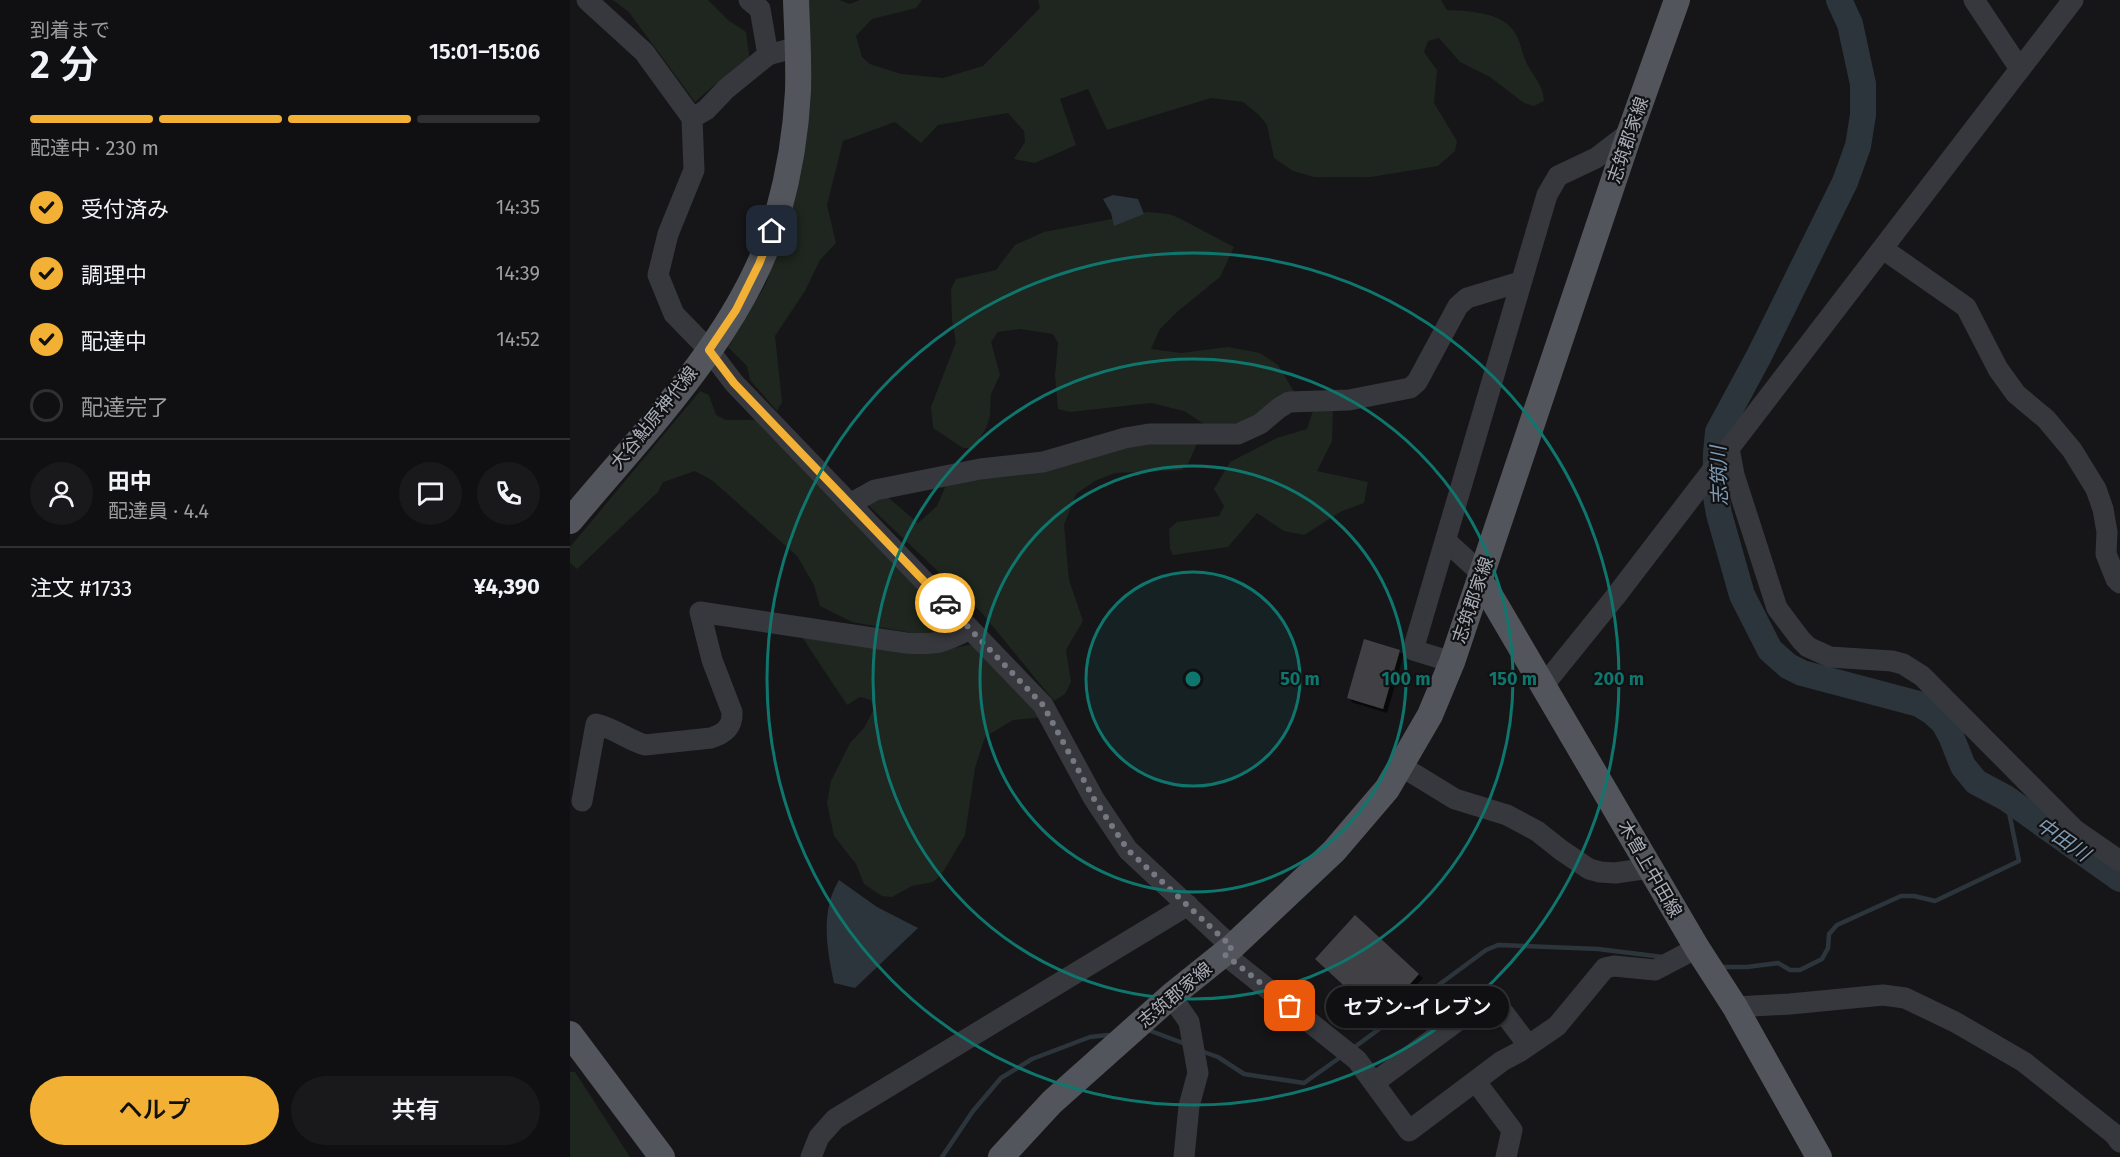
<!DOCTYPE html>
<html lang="ja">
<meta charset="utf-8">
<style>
body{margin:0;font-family:"Fira Sans","Noto Sans JP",sans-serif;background:#19191b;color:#f1f3f6;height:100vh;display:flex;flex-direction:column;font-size:22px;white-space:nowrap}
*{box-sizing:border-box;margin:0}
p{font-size:20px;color:#9c9d9f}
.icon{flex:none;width:33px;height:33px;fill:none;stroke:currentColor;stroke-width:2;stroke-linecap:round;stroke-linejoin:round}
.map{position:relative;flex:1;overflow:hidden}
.details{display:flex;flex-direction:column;background:#101012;width:570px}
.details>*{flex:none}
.pin{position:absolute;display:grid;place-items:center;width:51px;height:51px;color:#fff;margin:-26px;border-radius:12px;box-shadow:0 3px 9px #0006}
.courier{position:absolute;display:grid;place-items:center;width:60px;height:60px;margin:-30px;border:4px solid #f2b134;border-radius:50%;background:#fff;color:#222;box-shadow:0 2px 8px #0007}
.bubble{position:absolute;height:42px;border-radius:21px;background:#101012;box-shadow:0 2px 4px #0004,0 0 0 2px #303032;font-size:20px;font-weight:600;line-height:42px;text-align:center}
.headline em{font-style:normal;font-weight:600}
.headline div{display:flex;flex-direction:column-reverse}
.headline{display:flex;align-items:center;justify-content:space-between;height:102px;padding:0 30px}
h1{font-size:39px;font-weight:600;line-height:45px}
.bar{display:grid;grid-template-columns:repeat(4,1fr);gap:9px 6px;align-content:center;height:72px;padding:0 30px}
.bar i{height:8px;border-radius:4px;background:#303032}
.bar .on{background:#f2b134}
.bar p{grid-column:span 4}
.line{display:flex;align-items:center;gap:15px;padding:0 30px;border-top:2px solid #303032}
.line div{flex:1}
.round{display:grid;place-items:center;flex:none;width:63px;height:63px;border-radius:32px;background:#19191b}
ol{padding:0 30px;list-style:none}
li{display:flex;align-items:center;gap:18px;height:66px}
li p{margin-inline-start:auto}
li .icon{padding:6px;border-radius:50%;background:#f2b134;color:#111;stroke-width:4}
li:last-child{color:#9c9d9f}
li i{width:33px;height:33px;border:3px solid #303032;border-radius:50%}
.button{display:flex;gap:12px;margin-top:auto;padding:12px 30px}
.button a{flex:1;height:69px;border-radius:36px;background:#f2b134;color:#111;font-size:24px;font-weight:600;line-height:69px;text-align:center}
.button a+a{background:#19191b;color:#f1f3f6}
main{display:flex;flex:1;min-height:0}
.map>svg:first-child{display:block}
.green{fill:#1e261f}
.water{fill:#2c353c}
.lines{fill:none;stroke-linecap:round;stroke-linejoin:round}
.stream{stroke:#2c353c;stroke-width:4.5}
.river{stroke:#2c353c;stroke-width:26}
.building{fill:#404145;filter:url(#shadow)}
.minor{stroke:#37383d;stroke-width:21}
.major{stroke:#53555c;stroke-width:26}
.done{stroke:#757880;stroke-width:6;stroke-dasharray:0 10.8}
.route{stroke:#f2b134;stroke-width:8}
.ring{fill:none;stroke:#0f766e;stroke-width:3}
.labels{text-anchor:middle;stroke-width:4.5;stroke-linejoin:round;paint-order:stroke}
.street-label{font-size:18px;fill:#a8adb8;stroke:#111113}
.water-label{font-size:20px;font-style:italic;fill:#7f9bb3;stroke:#111113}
.centre{fill:#0f766e;stroke:#111113;stroke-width:3}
.ring-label{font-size:18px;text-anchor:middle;font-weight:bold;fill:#0f766e;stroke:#111113;stroke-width:4.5;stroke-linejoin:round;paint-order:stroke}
</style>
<main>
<section class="details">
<div class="headline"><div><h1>2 分</h1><p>到着まで</p></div><em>15:01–15:06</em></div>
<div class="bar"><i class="on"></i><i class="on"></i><i class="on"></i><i></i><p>配達中 · 230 m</p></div>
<ol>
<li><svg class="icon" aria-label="check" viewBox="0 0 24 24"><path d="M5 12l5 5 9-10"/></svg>受付済み<p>14:35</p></li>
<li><svg class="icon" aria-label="check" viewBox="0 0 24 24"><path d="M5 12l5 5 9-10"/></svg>調理中<p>14:39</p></li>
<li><svg class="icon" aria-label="check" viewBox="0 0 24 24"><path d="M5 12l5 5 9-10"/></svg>配達中<p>14:52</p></li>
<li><i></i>配達完了</li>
</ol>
<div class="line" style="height:108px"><a class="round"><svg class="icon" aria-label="person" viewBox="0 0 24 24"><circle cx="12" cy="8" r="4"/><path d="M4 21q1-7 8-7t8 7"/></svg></a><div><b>田中</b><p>配達員 · 4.4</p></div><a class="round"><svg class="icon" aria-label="chat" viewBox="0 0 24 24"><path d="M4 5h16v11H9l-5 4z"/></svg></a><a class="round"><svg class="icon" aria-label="phone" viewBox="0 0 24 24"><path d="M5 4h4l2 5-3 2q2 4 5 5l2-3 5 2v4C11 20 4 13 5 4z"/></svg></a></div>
<div class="line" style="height:78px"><div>注文 #1733</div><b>¥4,390</b></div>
<div class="button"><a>ヘルプ</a><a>共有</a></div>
</section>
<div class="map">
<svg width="1550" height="1157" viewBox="0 0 1550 1157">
<defs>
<filter id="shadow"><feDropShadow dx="4" dy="4" stdDeviation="0" flood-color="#0009"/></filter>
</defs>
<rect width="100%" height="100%" fill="#161618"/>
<g class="green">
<path d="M43,0H138L158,20L176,32L180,62L143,86L125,102L59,12Z"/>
<path d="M236,0H269L280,4L290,0H352L346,8L302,19L286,36L292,57L300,64L331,74L373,78L413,66L470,8L468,0H871L877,10C899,11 933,12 945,33C951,42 952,54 957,64C964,77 973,85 974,101L964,106L954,103L920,77L890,62L869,38L858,41L854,52L867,70L864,103L887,141L885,151L868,166L801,177H744L723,171L704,158L697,125L690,116L673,102L641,98L537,130L518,89L490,99L506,145L465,163L444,159L455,142L454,131L438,113L368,125L351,143L325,122L273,141L257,205L266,243L250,260L235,291L205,336L212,402L207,411L180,380L177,366L158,347L196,284L216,218Z"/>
<path d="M578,212L599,214L609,218L664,247L650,277L607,312L590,329L581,349L611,353L658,347L690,353L708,365L725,393L687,418L642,429L614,411L581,403L500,412L488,409L485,375L488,343L483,334L450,329L428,332L421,342L430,375L421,394L420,416L416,428L404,448H393L363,428L361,407L386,342L382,320L381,289L386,279L426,270L445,245L474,232Z"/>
<path d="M130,391L139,395L146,415L156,420H188L386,622L380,632L359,636L282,622L250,606L244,585L227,556L143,481L125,471L93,482L88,492L7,569L0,563V547Z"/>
<path d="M744,408L763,409L762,441L747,471L798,482L794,503L772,511L734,535L714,531L687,513L658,547L603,555L600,549L599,529L607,522L649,516L654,506L644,489L660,462L707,438L737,429Z"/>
<path d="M597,439L628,441L619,462L612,470L545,473L525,481L506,494L494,525L499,580L513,621L496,650L501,682L495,694L484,701L411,612L299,506L303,495L313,493L348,523L367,506L379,478Z"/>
<path d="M232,637L368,651L404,644L476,717L443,720L415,737L405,768L395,835L371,875L363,882L342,886L322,897L312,896L294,884L286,864L264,836L257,803L261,781L280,743L294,728L304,709L301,700L290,697L277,705Z"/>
<path d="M0,1072H5L60,1157H0Z"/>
</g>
<g class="water">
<path d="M543,195L568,199L574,214L544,226L541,213L533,199Z"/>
<path d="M269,880L307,907L348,928L285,988L264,983C257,949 250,911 269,880Z"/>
</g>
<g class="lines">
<g class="stream">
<path d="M1151,967H1177L1208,963L1220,970H1230L1252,959L1258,948L1259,934L1267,925L1331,896H1344L1365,901L1449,861L1436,798"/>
<path d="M581,1031L618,1045"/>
<path d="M782,1049L916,950L928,945L1028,949L1093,957"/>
<path d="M631,1051L648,1057L674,1074L734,1083L772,1056"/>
<path d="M372,1157L403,1111L431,1078L462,1059L520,1037L538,1035"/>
</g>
<path class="river" d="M1269,0L1280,24L1293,84V115L1288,146L1275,182L1189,356L1148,432L1146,453L1145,491L1149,514L1172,595L1200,650L1218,666L1232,673L1349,704L1362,712L1374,723L1381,736L1393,766L1406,782L1436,798L1550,879"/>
</g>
<g class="building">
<path d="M794,639L830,650L813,709L777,698Z"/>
<path d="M785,915L849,974L809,1018L745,959Z"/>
</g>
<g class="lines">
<g class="minor">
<path d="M17,0L74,52L122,118L124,170L98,234L88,275L104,314L139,350L164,383L473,705L524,799L558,850L662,947"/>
<path d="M179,0L190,9L198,55"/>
<path d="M1404,0L1450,69"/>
<path d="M122,118L136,110L156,89L198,55L227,47"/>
<path d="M1313,249L1396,307L1428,369L1446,394L1476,419L1502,450L1526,489L1533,509L1537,532L1536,554L1546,579L1550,583"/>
<path d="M1159,448L1164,475L1207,608L1231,640L1238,647L1260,657L1322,661L1333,664L1352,676L1505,830L1550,861"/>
<path d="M280,504L305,490L410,469L473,462L555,438L579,434H668L690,424L709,408L719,402L779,400L840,388L847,382L888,306L897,298L950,282"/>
<path d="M876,541L912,574"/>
<path d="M882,662L843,650L977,195L988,176L1026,158L1060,132"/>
<path d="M973,686L1045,597L1503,0"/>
<path d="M831,766L885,799L937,815L967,831L991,850L1019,869L1030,872L1045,873L1080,868"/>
<path d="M12,801L26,724C44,728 58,740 75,745L141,738C154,734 163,727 162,712L142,660L130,612L336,643C367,645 373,643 400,629"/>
<path d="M654,954L787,1060L839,1131L932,1061L949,1052L987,1026L1035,968L1044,966L1085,970L1127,948"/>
<path d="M601,996L619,1022L628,1073L619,1106L614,1157"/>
<path d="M1165,1007L1220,1004L1313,995L1335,998L1385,1022L1454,1062L1544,1134L1550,1142"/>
<path d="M805,1082L921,996L958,1045"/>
<path d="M906,1082L942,1130L936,1157"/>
<path d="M241,1157L249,1137L265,1119L618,905"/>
</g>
<g class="major">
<path d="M0,521C75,431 177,328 208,213C219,174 226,131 228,91C229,61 227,30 226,0"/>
<path d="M909,583L917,590L1127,948L1165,1007L1249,1157"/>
<path d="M0,1034L92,1157"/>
<path d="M431,1157L482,1102L601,996L662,947L764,851L817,789L860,715L882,662L1060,132L1107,0"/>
</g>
</g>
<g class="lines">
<path class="done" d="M375,603L473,705L524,799L558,850L662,947L654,954L720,1006"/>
<path class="route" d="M202,231L189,264L166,310L139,350L164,383L375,603"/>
</g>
<circle cx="623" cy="679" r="107" fill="#0f766e" fill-opacity=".12"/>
<g class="ring">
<circle cx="623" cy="679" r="107"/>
<circle cx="623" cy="679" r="213"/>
<circle cx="623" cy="679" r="320"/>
<circle cx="623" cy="679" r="426"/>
</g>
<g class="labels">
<g class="street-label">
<text transform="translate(1058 140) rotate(-71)" y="6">志筑郡家線</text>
<text transform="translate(84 418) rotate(-51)" y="6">大谷鮎原神代線</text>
<text transform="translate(903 600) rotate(-71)" y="6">志筑郡家線</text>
<text transform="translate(1080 869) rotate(60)" y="6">木曽上中田線</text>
<text transform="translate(605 995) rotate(-40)" y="6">志筑郡家線</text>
</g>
<g class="water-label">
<text transform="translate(1149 476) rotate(-92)" y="7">志筑川</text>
<text transform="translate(1493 839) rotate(35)" y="7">中田川</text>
</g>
</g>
<circle cx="623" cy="679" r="9" class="centre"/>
<g class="ring-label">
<text x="730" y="685">50 m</text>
<text x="836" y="685">100 m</text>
<text x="943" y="685">150 m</text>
<text x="1049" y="685">200 m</text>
</g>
</svg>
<div class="pin" style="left:720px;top:1006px;background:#ea580c"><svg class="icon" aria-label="bag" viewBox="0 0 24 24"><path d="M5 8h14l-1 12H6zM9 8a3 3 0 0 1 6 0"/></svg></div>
<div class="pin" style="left:202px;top:231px;background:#1f2937"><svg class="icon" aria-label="home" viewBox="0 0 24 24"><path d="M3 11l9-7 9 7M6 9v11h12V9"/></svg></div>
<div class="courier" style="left:375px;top:603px"><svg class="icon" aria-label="car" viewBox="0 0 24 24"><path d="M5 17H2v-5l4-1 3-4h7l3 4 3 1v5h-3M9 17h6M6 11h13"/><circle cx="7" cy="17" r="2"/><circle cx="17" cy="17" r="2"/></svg></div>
<div class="bubble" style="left:756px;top:986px;width:183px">セブン-イレブン</div>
</div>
</main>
